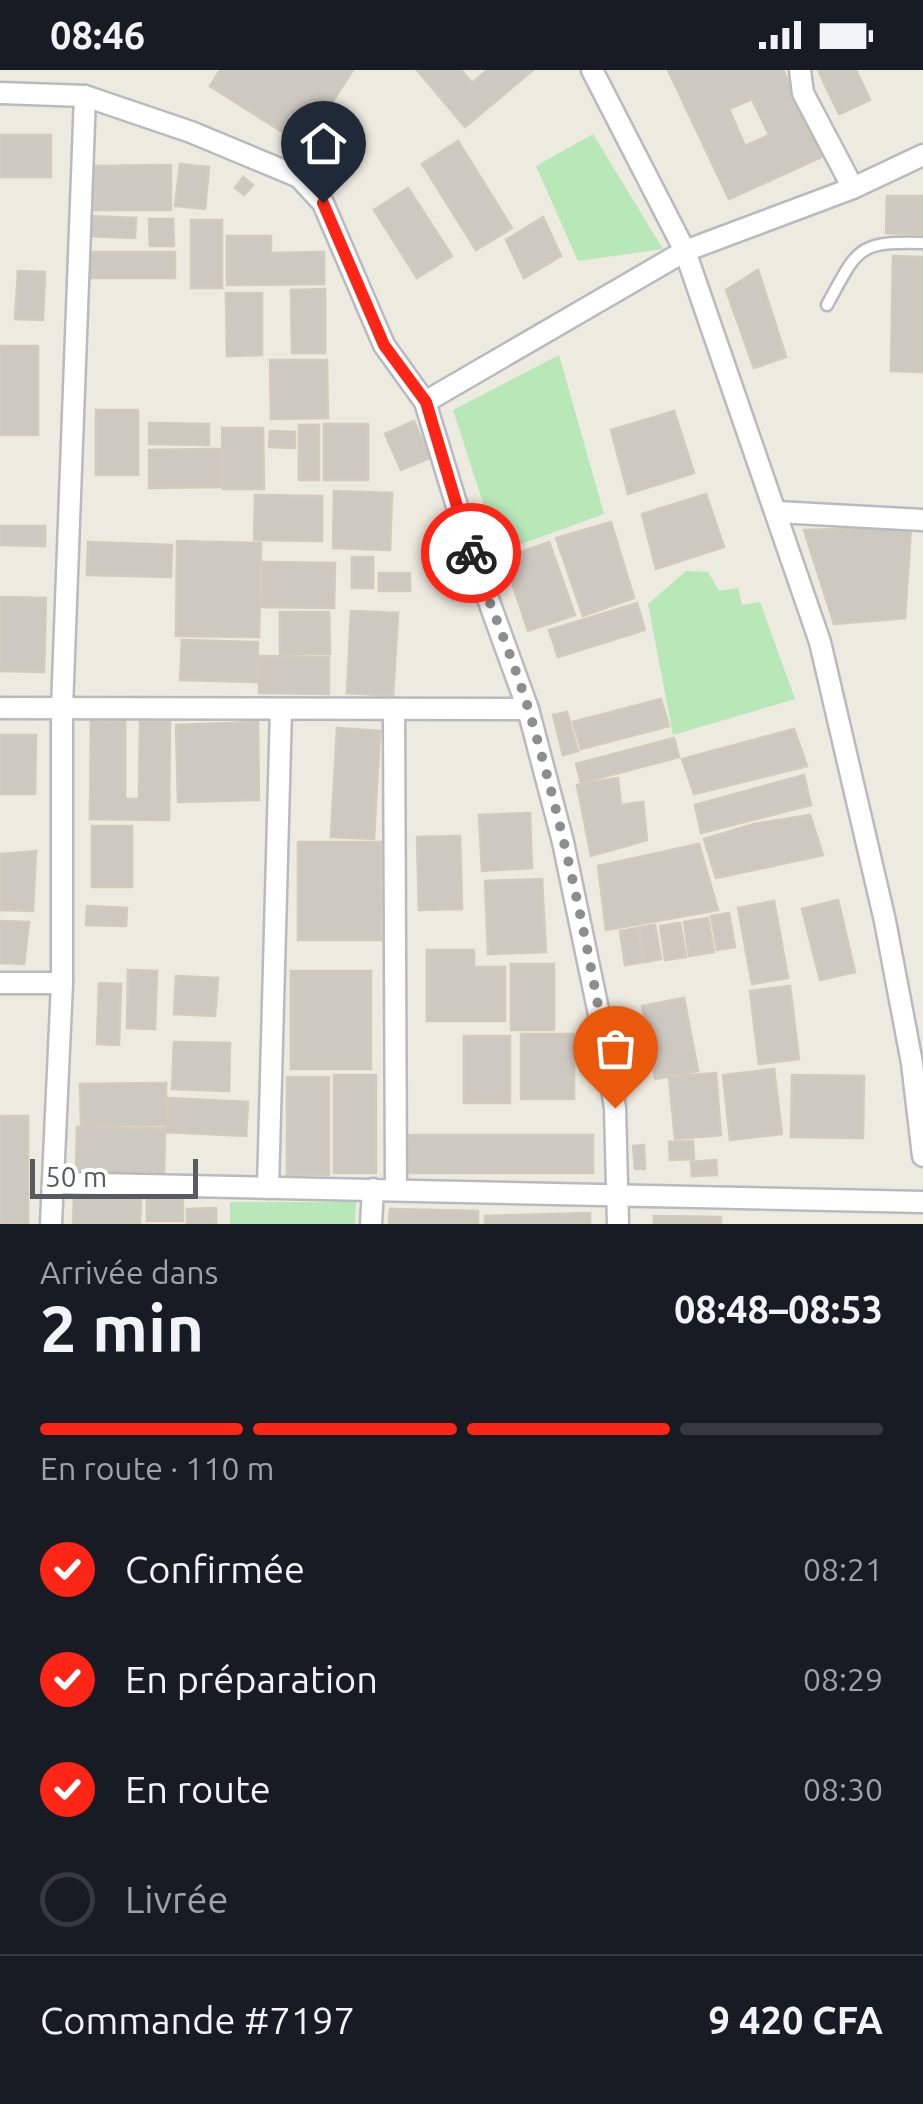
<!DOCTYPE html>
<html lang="fr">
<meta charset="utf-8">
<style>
body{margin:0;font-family:Ubuntu,sans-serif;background:#242831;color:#f1f3f6;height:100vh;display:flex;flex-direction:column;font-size:38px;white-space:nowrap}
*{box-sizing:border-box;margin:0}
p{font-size:32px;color:#9ea1a6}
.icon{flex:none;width:55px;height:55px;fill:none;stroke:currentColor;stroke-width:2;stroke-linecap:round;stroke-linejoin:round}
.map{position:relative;height:1154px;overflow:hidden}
.details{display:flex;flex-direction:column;background:#171b24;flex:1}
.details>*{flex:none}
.scale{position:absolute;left:30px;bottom:25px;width:168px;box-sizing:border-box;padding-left:10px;border:5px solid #585c62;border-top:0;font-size:28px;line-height:35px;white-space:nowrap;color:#585c62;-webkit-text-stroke:8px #fff;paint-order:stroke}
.pin{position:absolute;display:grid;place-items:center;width:85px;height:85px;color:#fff;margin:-102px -42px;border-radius:50% 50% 50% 0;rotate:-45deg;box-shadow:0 0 10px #0007}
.pin .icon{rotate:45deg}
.courier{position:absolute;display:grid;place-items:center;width:100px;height:100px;margin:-50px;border:8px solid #fc2516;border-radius:50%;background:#fff;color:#222;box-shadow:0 2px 12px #0007}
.summary em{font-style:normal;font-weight:700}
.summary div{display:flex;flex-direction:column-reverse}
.summary{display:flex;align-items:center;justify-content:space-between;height:170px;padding:0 40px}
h1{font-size:65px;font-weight:700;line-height:75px}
.bar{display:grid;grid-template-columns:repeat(4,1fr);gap:15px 10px;align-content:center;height:120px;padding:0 40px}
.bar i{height:12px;border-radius:8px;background:#363941}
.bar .active{background:#fc2516}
.bar p{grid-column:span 4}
.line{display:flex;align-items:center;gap:25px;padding:0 40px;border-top:2px solid #363941}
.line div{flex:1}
ol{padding:0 40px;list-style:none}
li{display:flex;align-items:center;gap:30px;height:110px}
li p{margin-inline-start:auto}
li .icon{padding:10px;border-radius:50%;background:#fc2516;color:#fff;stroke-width:4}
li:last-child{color:#9ea1a6}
li i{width:55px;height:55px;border:5px solid #363941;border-radius:50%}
.status{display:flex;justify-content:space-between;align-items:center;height:70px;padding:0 50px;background:#171b24;direction:ltr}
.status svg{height:28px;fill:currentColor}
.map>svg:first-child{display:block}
.green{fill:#b8e8b8}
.building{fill:#cdc8c0;stroke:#d2cbbd;stroke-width:2.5;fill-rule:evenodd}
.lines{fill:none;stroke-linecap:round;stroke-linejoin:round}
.lane-casing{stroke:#b7bac0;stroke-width:15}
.street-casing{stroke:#b7bac0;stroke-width:25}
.lane{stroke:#fff;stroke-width:10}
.street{stroke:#fff;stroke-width:20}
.done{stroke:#8c8e8e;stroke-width:10;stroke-dasharray:0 18}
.route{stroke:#fc2516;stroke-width:12}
</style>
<div class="status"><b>08:46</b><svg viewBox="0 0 49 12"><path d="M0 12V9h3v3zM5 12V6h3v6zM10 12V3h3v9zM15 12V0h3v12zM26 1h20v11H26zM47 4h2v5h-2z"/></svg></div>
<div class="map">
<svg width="923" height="1154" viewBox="0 0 923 1154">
<rect width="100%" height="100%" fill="#edeadf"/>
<g class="green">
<path d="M593,64L663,179L578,191L536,96Z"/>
<path d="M559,285L604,444L499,482L453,340Z"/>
<path d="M686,501L708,502L719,521L738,518L742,535L760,532L795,629L673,665L648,534Z"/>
<path d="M230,1132H356L355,1154H230Z"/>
</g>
<g class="building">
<path d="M220,0H353L304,76L210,16Z"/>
<path d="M417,0H461L472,13L487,0H533L465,57Z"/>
<path d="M668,0H783L824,86L729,129ZM752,29L769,65L745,76L729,39Z"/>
<path d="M818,0H856L870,30L839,44Z"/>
<rect x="0" y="65" width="51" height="42"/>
<path d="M458,71L512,158L476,180L422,94Z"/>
<path d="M180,94L209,97L205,139L175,136Z"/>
<path d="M171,95V140H94L93,96Z"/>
<path d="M243,107L253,115L244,125L235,118Z"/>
<path d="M408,118L452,186L417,208L374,140Z"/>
<path d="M887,126H923V164L886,163Z"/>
<path d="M86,146L136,148L135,168L86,166Z"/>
<path d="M543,147L561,186L524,208L506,170Z"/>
<path d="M149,149H173L174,176H150Z"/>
<rect x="191" y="150" width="31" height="68"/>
<path d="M227,166H271V183L324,182V214L227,215Z"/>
<rect x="84" y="182" width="91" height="26"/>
<path d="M893,186L923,187V302L891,301Z"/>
<path d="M758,200L786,287L754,298L726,220Z"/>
<path d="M18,201L45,202L43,250L15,249Z"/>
<path d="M325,219V283H292L291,220Z"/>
<path d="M226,223H262V285L227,286Z"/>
<rect x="0" y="276" width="38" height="89"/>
<path d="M270,290H327L328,348L271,349Z"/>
<rect x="96" y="340" width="42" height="65"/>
<path d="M674,341L694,403L628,424L611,360Z"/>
<path d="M414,351L430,388L401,400L385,364Z"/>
<path d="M149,353L209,354V375L149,374Z"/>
<rect x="324" y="354" width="44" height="56"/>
<rect x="299" y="355" width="20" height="55"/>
<path d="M222,358H263L264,419H223Z"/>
<path d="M270,361L295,362V378L269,377Z"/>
<path d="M209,379H221V417L149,418V380Z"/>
<path d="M334,421L392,423L390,480L333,478Z"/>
<path d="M706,424L724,477L656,499L642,444Z"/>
<path d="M255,425L322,426V471L254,470Z"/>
<path d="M611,452L634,528L583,546L556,468Z"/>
<path d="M0,456H45V476L0,475Z"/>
<path d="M911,457L905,548L834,554L804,460Z"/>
<path d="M177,471L261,473L259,567L176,566Z"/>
<path d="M88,472L172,475L171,507L87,505Z"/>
<path d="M549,472L575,545L528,561L504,488Z"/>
<rect x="352" y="487" width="21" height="31"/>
<path d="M262,492L335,493L334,538L261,537Z"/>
<rect x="379" y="503" width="31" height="18"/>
<path d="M1,527L46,528L44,602L0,601Z"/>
<path d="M637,533L645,560L558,587L549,560Z"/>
<path d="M351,541L398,543L393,626L347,623Z"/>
<path d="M280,542H329L330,584H280Z"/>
<path d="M182,570L258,572L257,612L180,610Z"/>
<path d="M259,586L329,587V624L259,623Z"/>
<path d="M661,629L669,656L581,679L573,652Z"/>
<path d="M567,642L578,681L563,685L553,645Z"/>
<path d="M91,651H125V729H139L140,651H170L169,750L90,749Z"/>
<path d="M258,652L259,730L178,732L176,655Z"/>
<path d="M337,658L380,661L374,769L331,767Z"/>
<path d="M794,659L807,696L694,724L682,689Z"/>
<path d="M0,665H36L35,724H0Z"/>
<path d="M674,668L679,687L581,713L576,694Z"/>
<path d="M804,705L811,735L701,763L695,735Z"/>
<path d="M618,708L621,735L643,732L647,770L591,786L577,715Z"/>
<path d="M530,743L532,798L482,801L479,745Z"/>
<path d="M810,745L823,785L716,808L704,769L754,754Z"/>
<rect x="92" y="756" width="40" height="61"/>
<path d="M460,766L462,839L419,840L417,767Z"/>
<rect x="298" y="772" width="83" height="98"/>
<path d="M699,774L718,840L606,860L598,796Z"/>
<path d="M36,781L33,841L1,840L0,784Z"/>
<path d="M542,809L546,882L488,884L485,811Z"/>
<path d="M838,830L855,902L820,910L802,839Z"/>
<path d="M774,831L788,908L752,914L738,838Z"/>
<path d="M87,836L127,838L126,856L86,855Z"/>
<path d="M729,843L735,877L717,880L711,846Z"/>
<path d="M708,848L714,882L689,886L684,852Z"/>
<path d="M0,851L29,852L24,894L0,893Z"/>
<path d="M680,853L686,887L665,890L660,856Z"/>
<path d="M655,855L661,889L645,892L640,857Z"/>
<path d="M638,858L643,892L625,895L620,861Z"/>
<path d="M427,880H474V897H505V951H427Z"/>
<rect x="511" y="894" width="43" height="66"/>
<path d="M128,900L157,901L155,959L127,958Z"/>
<rect x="291" y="901" width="80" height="98"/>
<path d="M176,906L218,908L215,946L174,944Z"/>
<path d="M99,913L121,914L119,975L97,974Z"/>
<path d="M790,916L799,989L759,994L750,921Z"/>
<path d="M684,928L698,1001L655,1009L642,936Z"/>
<rect x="521" y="964" width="53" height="65"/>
<rect x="464" y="966" width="46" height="67"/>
<path d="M174,972L230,973L229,1021L172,1019Z"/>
<path d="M774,999L782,1064L730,1070L723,1005Z"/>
<path d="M716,1003L721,1065L675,1069L669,1007Z"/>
<rect x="334" y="1005" width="42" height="98"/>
<path d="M792,1005L864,1006L863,1068L791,1067Z"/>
<rect x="287" y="1007" width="42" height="98"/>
<path d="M166,1013V1055H81L80,1014Z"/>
<path d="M168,1028L248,1032L246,1066L166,1062Z"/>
<rect x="0" y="1046" width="28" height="108"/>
<path d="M77,1057L165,1058L164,1106L76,1105Z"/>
<rect x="409" y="1065" width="184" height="38"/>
<path d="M693,1071L694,1089L670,1090L669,1072Z"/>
<path d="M644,1075L645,1099H635L633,1076Z"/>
<path d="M716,1090L717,1105L692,1106L691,1092Z"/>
<path d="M74,1128L141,1129L140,1154H73Z"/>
<rect x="147" y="1129" width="36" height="22"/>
<path d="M216,1138V1154H187V1139Z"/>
<path d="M390,1139L478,1141V1154H389Z"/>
<path d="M590,1143V1154H485V1146Z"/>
<path d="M654,1146L721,1147V1154H654Z"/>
</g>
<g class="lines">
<g class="lane-casing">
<path id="lane" d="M827,235C858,179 856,171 923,173"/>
</g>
<g class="street-casing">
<g id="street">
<path d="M592,0L685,181L820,572L885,851L912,993L923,1086"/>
<path d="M800,0L803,23L853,118"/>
<path d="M0,23L85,26L191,62L299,107L323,133L384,275L425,332L471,482L528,639L563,772L604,968L615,1038L618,1154"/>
<path d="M425,332L685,181L853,118L923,85"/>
<path d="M777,442L923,450"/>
<path d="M0,638L528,639"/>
<path d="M394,639L396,1120"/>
<path d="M0,913H62"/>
<path d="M53,1113L923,1132"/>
<path d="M268,1118L281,639"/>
<path d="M51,1154L62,913V638L85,26"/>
<path d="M371,1154L373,1119"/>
</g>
</g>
<use href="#lane" class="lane"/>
<use href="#street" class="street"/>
</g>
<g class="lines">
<path class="done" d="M471,483C490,535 513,588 529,641C567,770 595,905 615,1038"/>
<path class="route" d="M323,133L384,275L426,332L471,483"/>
</g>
</svg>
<div class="scale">50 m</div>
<div class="pin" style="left:615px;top:1038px;background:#ea580c"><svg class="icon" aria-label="bag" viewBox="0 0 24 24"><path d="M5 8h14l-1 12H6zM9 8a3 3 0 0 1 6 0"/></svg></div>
<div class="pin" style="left:323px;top:133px;background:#1f2937"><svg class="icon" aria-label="home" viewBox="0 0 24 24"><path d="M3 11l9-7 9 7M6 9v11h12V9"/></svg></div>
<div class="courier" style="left:471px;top:483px"><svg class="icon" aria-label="bike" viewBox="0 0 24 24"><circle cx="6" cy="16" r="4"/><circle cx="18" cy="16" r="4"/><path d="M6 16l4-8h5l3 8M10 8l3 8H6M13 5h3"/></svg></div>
</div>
<section class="details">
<div class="summary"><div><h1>2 min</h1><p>Arrivée dans</p></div><em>08:48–08:53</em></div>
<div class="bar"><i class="active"></i><i class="active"></i><i class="active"></i><i></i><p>En route · 110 m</p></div>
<ol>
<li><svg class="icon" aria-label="check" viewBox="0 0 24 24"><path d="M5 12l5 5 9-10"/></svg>Confirmée<p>08:21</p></li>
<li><svg class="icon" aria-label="check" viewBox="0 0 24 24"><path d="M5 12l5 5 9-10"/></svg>En préparation<p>08:29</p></li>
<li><svg class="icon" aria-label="check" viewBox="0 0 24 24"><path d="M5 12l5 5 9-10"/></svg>En route<p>08:30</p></li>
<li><i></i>Livrée</li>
</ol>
<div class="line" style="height:130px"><div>Commande #7197</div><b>9 420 CFA</b></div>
</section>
